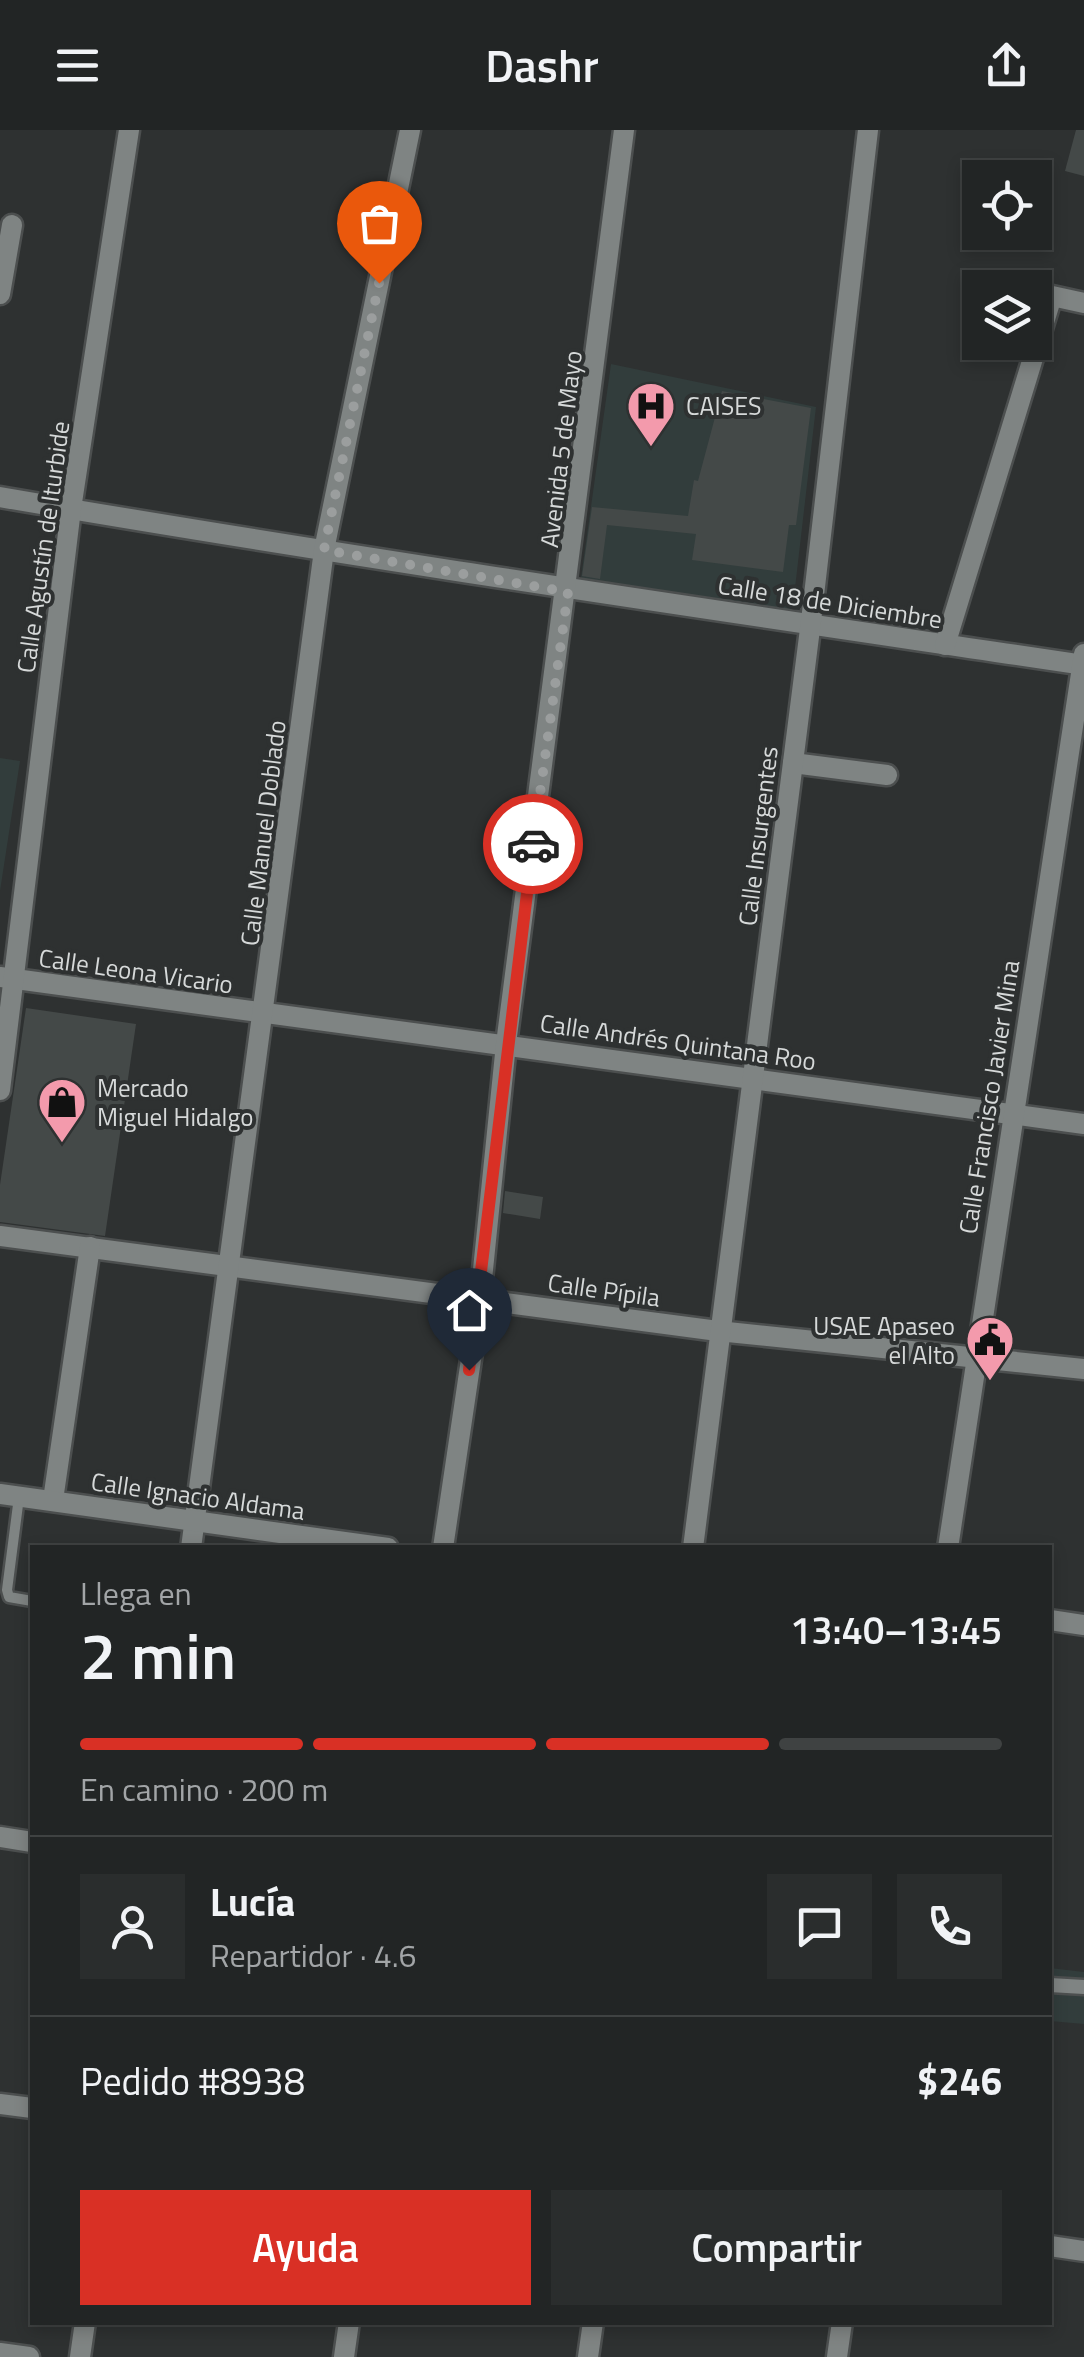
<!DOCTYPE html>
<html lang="es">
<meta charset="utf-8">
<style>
body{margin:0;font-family:"Titillium Web",sans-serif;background:#2a2d2d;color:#f1f3f6;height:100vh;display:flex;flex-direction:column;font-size:38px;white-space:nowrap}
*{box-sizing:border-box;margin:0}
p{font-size:32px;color:#a2a5a7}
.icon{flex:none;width:55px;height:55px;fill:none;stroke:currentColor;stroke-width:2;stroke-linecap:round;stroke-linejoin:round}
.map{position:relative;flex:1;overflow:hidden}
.details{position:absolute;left:30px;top:1415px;width:1022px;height:780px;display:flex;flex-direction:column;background:#222525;border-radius:0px;box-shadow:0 5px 15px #0003,0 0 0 2px #3f4242}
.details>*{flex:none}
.fabs{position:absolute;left:962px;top:30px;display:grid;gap:20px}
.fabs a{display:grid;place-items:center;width:90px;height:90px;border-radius:0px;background:#222525;box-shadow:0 5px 15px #0003,0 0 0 2px #3f4242;font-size:50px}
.pin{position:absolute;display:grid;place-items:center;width:85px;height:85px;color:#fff;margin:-102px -42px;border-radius:50% 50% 50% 0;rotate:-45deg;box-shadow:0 0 10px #0007}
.pin .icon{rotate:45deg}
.courier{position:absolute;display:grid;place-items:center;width:100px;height:100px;margin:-50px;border:8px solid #d93025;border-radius:50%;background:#fff;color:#222;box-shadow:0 2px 12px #0007}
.overview em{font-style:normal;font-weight:600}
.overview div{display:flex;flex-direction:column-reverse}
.overview{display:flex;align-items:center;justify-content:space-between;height:170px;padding:0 50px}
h1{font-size:65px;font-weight:600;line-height:75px}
.bar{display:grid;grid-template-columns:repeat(4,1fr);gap:15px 10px;align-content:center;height:120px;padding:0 50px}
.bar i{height:12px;border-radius:8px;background:#3f4242}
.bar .selected{background:#d93025}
.bar p{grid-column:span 4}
.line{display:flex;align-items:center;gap:25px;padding:0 50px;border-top:2px solid #3f4242}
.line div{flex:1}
.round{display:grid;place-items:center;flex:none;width:105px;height:105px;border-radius:0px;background:#2a2d2d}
.action{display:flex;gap:20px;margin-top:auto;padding:20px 50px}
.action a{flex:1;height:115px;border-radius:0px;background:#d93025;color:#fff;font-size:40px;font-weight:600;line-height:115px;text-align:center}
.action a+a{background:#2a2d2d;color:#f1f3f6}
header{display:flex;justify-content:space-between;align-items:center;height:130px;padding:0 50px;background:#222525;font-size:45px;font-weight:600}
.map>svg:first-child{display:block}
.built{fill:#323d3c}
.building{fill:#444948}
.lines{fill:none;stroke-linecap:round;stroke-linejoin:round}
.service-casing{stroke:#4c4f4f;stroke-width:15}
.pedestrian-casing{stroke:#4c4f4f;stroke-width:19}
.minor-casing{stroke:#4c4f4f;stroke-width:25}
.tertiary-casing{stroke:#4c4f4f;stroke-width:25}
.service{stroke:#7f8483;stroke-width:10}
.pedestrian{stroke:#7f8483;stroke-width:14}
.minor{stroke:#7f8483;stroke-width:20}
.tertiary{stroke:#7f8483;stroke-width:20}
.done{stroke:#9b9e9e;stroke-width:10;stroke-dasharray:0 18}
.route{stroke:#d93025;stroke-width:12}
.labels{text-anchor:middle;stroke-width:8;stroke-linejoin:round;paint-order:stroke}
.poi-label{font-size:25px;fill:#d6d9d9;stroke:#2e3131;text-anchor:start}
.street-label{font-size:25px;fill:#d6d9d9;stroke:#2e3131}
</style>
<header><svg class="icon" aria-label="menu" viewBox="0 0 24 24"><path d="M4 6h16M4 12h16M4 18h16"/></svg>Dashr<svg class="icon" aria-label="share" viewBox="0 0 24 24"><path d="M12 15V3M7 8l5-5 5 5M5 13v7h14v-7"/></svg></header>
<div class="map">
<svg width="1084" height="2227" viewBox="0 0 1084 2227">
<rect width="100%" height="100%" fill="#2e3131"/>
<g class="built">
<path d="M611,234L816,277L792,484L580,455Z"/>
<path d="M0,628L20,631L0,761Z"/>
<path d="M1050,1838L1084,1842V1894L1050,1891Z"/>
</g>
<g class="building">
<path d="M1076,0H1084V46L1065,41Z"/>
<path d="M722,261L811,278L796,395H789L783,442L692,430L696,404L607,395L600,449L582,446L592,377L688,386L694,350L698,351Z"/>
<path d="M26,878L136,894L105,1106L0,1092V1055Z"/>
<path d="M505,1061L543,1067L540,1089L503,1083Z"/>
</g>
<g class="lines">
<g class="service-casing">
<path id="service" d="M19,1367L7,1460L9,1467L32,1471"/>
</g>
<g class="pedestrian-casing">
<path id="pedestrian" d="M1050,1855L1084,1857"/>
</g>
<g class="minor-casing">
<g id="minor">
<path d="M0,164L12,95"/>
<path d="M0,367C361,429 722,481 1084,535"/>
<path d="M945,515L1052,166L1084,173"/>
<path d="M793,633L887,645"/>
<path d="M0,847L1084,994"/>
<path d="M0,960L71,379L129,0"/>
<path d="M0,1106L718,1201L1084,1239"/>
<path d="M53,1370L90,1117"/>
<path d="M191,1418L324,420L410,0"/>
<path d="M443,1418L480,1169L506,914L624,0"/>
<path d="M693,1418L811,491L868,0"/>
<path d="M948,1418L1084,524"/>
<path d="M0,1707L32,1712"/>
<path d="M0,1974L32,1978"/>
<path d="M1050,2116L1084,2121"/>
<path d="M0,2223L29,2227"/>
<path d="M80,2227L85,2192"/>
<path d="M344,2227L349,2192"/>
<path d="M588,2227L593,2192"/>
<path d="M837,2227L842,2192"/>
</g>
</g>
<g class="tertiary-casing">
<g id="tertiary">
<path d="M0,1364L388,1418"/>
<path d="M1050,1490L1084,1495"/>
</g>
</g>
<use href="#service" class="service"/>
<use href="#pedestrian" class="pedestrian"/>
<use href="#minor" class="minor"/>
<use href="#tertiary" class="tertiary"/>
</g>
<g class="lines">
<path class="done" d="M379,153L324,420L568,462L533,714"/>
<path class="route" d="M469,1240L533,714"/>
</g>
<defs>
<g id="hospital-pin" transform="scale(2.5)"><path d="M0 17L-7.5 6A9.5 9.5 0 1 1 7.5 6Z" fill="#f39aac" stroke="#2e3131"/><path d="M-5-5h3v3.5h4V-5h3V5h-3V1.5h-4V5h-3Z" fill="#111"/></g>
<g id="shop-pin" transform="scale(2.5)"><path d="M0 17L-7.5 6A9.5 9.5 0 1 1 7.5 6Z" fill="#f39aac" stroke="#2e3131"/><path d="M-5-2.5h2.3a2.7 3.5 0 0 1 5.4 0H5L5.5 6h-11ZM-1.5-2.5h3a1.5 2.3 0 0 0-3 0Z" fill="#111"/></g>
<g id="civic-pin" transform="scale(2.5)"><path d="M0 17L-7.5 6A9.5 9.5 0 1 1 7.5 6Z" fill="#f39aac" stroke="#2e3131"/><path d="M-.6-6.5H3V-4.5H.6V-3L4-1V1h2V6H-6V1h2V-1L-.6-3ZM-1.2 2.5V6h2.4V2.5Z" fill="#111"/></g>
</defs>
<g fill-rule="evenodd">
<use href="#hospital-pin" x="651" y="276"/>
<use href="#shop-pin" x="62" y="972"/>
<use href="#civic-pin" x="990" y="1210"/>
</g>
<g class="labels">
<g class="poi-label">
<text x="686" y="285">CAISES</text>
<text x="97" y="967">Mercado<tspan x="97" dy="29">Miguel Hidalgo</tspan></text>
<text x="955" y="1205" text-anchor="end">USAE Apaseo<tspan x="955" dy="29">el Alto</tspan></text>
</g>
<g class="street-label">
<text transform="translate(561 319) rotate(-83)" y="9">Avenida 5 de Mayo</text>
<text transform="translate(43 417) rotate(-82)" y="9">Calle Agustín de Iturbide</text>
<text transform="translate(830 472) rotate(9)" y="9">Calle 18 de Diciembre</text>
<text transform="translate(263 703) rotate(-83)" y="9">Calle Manuel Doblado</text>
<text transform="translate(758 706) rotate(-83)" y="9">Calle Insurgentes</text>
<text transform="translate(136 841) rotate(8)" y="9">Calle Leona Vicario</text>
<text transform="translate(678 912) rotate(8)" y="9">Calle Andrés Quintana Roo</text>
<text transform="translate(989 967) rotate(-81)" y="9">Calle Francisco Javier Mina</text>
<text transform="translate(604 1160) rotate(8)" y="9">Calle Pípila</text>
<text transform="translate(198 1366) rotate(8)" y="9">Calle Ignacio Aldama</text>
</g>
</g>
</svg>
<div class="fabs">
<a><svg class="icon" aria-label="locate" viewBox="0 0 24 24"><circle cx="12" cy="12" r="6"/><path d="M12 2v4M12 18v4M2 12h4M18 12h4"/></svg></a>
<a><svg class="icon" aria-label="layers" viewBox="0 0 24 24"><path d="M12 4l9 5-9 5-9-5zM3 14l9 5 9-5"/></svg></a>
</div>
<div class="pin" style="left:379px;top:153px;background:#ea580c"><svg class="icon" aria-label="bag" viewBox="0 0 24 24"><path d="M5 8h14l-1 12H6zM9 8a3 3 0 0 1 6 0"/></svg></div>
<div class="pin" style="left:469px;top:1240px;background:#1f2937"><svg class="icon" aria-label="home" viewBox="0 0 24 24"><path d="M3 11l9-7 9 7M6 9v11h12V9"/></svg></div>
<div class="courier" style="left:533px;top:714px"><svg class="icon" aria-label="car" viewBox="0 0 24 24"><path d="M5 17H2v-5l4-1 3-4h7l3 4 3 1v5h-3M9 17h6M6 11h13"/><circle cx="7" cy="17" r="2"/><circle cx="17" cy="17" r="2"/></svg></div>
<section class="details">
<div class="overview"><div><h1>2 min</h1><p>Llega en</p></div><em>13:40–13:45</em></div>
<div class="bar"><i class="selected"></i><i class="selected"></i><i class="selected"></i><i></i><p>En camino · 200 m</p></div>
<div class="line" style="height:180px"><a class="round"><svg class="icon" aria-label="person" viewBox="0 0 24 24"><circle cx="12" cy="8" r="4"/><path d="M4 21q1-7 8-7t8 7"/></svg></a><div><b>Lucía</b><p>Repartidor · 4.6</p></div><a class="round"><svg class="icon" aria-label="chat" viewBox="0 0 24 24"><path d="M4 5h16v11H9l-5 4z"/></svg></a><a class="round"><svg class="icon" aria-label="phone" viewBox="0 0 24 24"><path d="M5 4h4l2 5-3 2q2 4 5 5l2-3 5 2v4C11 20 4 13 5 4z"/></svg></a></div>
<div class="line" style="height:130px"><div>Pedido #8938</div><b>$246</b></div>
<div class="action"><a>Ayuda</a><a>Compartir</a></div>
</section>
</div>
